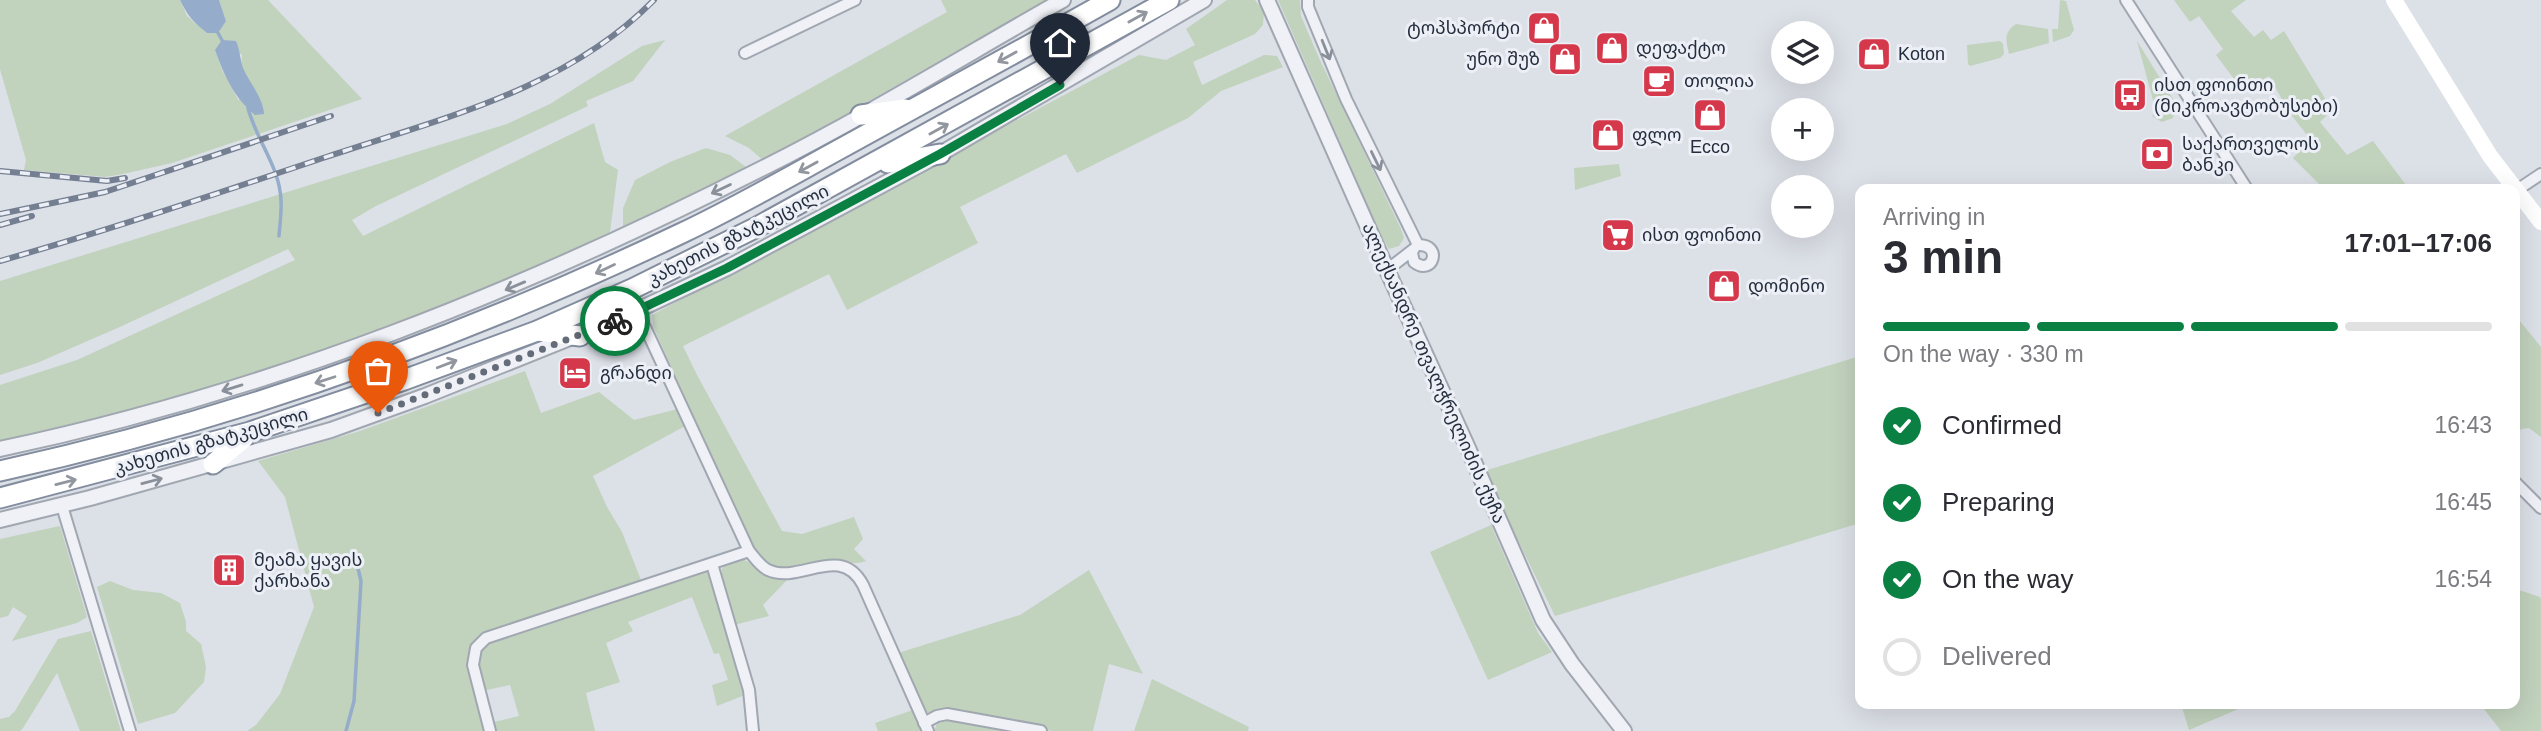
<!DOCTYPE html>
<meta charset="utf-8">
<style>
body{margin:0;font-family:Helvetica,"Noto Sans Georgian",sans-serif;background:#f7f7f7;color:#2b2b33;height:100vh;display:flex;flex-direction:column;font-size:26px;white-space:nowrap}
*{box-sizing:border-box;margin:0}
p{font-size:23px;color:#7c7c81}
.icon{flex:none;width:38px;height:38px;fill:none;stroke:currentColor;stroke-width:2;stroke-linecap:round;stroke-linejoin:round}
.map{position:relative;flex:1;overflow:hidden}
.details{position:absolute;left:1855px;top:184px;width:665px;height:525px;display:flex;flex-direction:column;background:#fff;border-radius:14px;box-shadow:0 7px 28px #0002}
.details>*{flex:none}
.controls{position:absolute;left:1771px;top:21px;display:grid;gap:14px}
.controls a{display:grid;place-items:center;width:63px;height:63px;border-radius:50%;background:#fff;box-shadow:0 7px 28px #0002;font-size:35px}
.pin{position:absolute;display:grid;place-items:center;width:60px;height:60px;color:#fff;margin:-72px -30px;border-radius:50% 50% 50% 0;rotate:-45deg;box-shadow:0 0 7px #0007}
.pin .icon{rotate:45deg}
.courier{position:absolute;display:grid;place-items:center;width:70px;height:70px;margin:-35px;border:5px solid #0b8043;border-radius:50%;background:#fff;color:#222;box-shadow:0 2px 9px #0007}
.overview em{font-style:normal;font-weight:700}
.overview div{display:flex;flex-direction:column-reverse}
.overview{display:flex;align-items:center;justify-content:space-between;height:119px;padding:0 28px}
h1{font-size:46px;font-weight:700;line-height:52px}
.bar{display:grid;grid-template-columns:repeat(4,1fr);gap:10px 7px;align-content:center;height:84px;padding:0 28px}
.bar i{height:9px;border-radius:5px;background:#e1e1e2}
.bar .selected{background:#0b8043}
.bar p{grid-column:span 4}
ol{padding:0 28px;list-style:none}
li{display:flex;align-items:center;gap:21px;height:77px}
li p{margin-inline-start:auto}
li .icon{padding:7px;border-radius:50%;background:#0b8043;color:#fff;stroke-width:4}
li:last-child{color:#7c7c81}
li i{width:38px;height:38px;border:4px solid #e1e1e2;border-radius:50%}
.map>svg:first-child{display:block}
.green{fill:#c1d2bd;fill-rule:evenodd}
.water{fill:#95adca}
.lines{fill:none;stroke-linecap:round;stroke-linejoin:round}
.stream{stroke:#95adca;stroke-width:3.5}
.minor-casing{stroke:#a1a7b1;stroke-width:14}
.tertiary-casing{stroke:#a1a7b1;stroke-width:18}
.trunk-casing{stroke:#838d9f;stroke-width:23}
.minor{stroke:#eff1f6;stroke-width:10}
.tertiary{stroke:#eff1f6;stroke-width:14}
.secondary{stroke:#fff;stroke-width:16}
.trunk{stroke:#fff;stroke-width:19}
.rail-casing{stroke:#757f92;stroke-width:6}
.rail{stroke:#eceff5;stroke-width:3.5;stroke-dasharray:10;stroke-linecap:butt}
.oneway{stroke:#92969e}
.oneway2{stroke:#8a909a}
.done{stroke:#656c79;stroke-width:7;stroke-dasharray:0 12.6}
.route{stroke:#0b8043;stroke-width:9}
.labels{text-anchor:middle;stroke-width:6;stroke-linejoin:round;paint-order:stroke}
.poi-label{font-size:18px;fill:#252e3e;stroke:#eceff5;text-anchor:start}
.street-label{font-size:18px;fill:#252e3e;stroke:#eceff5}
</style>
<div class="map">
<svg width="2541" height="731" viewBox="0 0 2541 731">
<rect width="100%" height="100%" fill="#dce0e7"/>
<g class="green">
<path d="M0,0H180L187,16L207,33L226,21L219,0H268L362,99L172,163L123,174L105,177L24,170L26,160L0,69ZM215,50L242,54L239,101L223,72Z"/>
<path d="M941,0H1046L764,161L749,148L725,136L947,12Z"/>
<path d="M1227,0H1255L1264,12L1263,25L1255,34L1193,62L1202,85L1264,55L1277,56L1283,67L1221,91L1188,118L1077,173L1066,154L960,207L978,243L847,310L829,274L683,346L697,375L782,531L802,534L854,517L863,539L854,549L866,561C855,565 849,562 838,561C819,560 789,575 771,567C762,563 757,553 752,546L653,326L652,315L1139,55L1166,60L1195,45L1186,29Z"/>
<path d="M1278,0H1300L1301,16L1319,58L1401,229L1404,238L1399,246L1389,249L1382,238Z"/>
<path d="M2060,0L2066,1L2074,30L2070,36L2053,42L2052,29H2058Z"/>
<path d="M2174,0H2246L2231,11L2254,37L2263,30L2271,40L2284,31L2332,110L2320,122L2347,155L2373,141L2409,189H2316L2319,184L2293,158L2311,140L2289,112L2269,76L2244,92L2216,55L2223,49L2199,16L2190,22Z"/>
<path d="M2016,24L2048,29L2049,43L2009,54C2006,40 2003,33 2016,24Z"/>
<path d="M665,40L633,81L586,101L588,106L376,206L352,220L363,236L594,123L605,162L618,170L610,232L520,276L291,363L167,401L0,442V385L77,360L295,260L288,249L122,326L37,363L0,375V281L507,124L550,104L642,46Z"/>
<path d="M2000,41L2003,44L2004,54L2000,58L1970,66L1968,64L1967,45Z"/>
<path d="M2137,41L2176,104L2173,118L2162,122L2152,116L2156,111Z"/>
<path d="M706,148L730,155L746,167L623,229V208L635,180L670,162Z"/>
<path d="M1619,164L1621,176L1575,190L1574,168Z"/>
<path d="M2515,315L2541,347V437L2529,428L2521,429L2515,442Z"/>
<path d="M1860,356V523L1555,616L1484,471Z"/>
<path d="M525,371L541,413L599,392L634,420L678,409L687,425L593,476L607,507L622,532L641,580L587,598L588,601L475,647L486,731H247L256,725L280,694L314,607L285,497L258,461L360,431Z"/>
<path d="M1491,525L1538,633L1552,652L1488,680L1430,552Z"/>
<path d="M60,526L87,617L77,623L12,641L27,616L13,607L8,616L0,618V539Z"/>
<path d="M739,557C758,566 764,577 787,580L763,605L769,616L734,625L721,576L722,568Z"/>
<path d="M1089,570L1143,674L1109,664L1093,731H1052L950,712H924L898,653L1020,615Z"/>
<path d="M705,572L709,574L740,670L745,695L717,706L712,685L728,680L719,653L714,654L692,597L628,622L633,631L606,643L620,682L586,693L595,731H493L490,723L519,716L510,685L482,691C478,670 473,654 491,638L688,575Z"/>
<path d="M110,581L133,590L161,593L180,603L186,622V631L201,644L206,667L204,682L175,713L138,724L97,587Z"/>
<path d="M2519,590L2540,597L2541,600V731H2501L2484,709L2493,704H2515V592Z"/>
<path d="M91,631L121,731H80L57,673L23,728L20,731H0V719L9,717L15,711L58,639Z"/>
<path d="M1152,679L1249,727L1248,731H1134Z"/>
<path d="M2181,704H2250L2189,730Z"/>
<path d="M913,710L923,731H878L875,723Z"/>
<path d="M946,717L1020,731H934L938,721Z"/>
</g>
<g class="water">
<path d="M180,0H219L226,21L218,33H207C194,23 187,15 180,0Z"/>
<path d="M222,40L236,41C240,50 240,59 243,68C250,84 263,97 264,114L255,115C233,96 225,77 215,50Z"/>
</g>
<g class="lines">
<g class="stream">
<path d="M218,33L223,42"/>
<path d="M248,108C255,136 276,163 280,191C283,205 280,221 279,236"/>
<path d="M346,731L354,701L361,581L355,556"/>
</g>
<g class="minor-casing">
<g id="minor">
<path d="M1308,0V7L1346,99L1418,245"/>
<path d="M2126,0L2247,189"/>
<path d="M745,53L855,0"/>
<path d="M2517,190L2541,174"/>
<path d="M1412,253L1414,262C1433,277 1443,244 1418,245"/>
<path d="M1387,270L1414,249"/>
<path d="M627,315L645,327L749,551C755,558 760,566 768,570C800,585 840,542 863,585L928,731"/>
<path d="M2515,482L2541,508"/>
<path d="M62,506L130,731"/>
<path d="M712,564L749,690L753,731"/>
<path d="M924,723L937,716L947,714L1041,731"/>
<path d="M490,731L473,665L476,648L486,638L749,551"/>
</g>
</g>
<g class="tertiary-casing">
<g id="tertiary">
<path d="M1267,0L1387,270L1467,446L1543,620L1572,664L1624,731"/>
<path d="M0,449C269,392 519,292 763,168C865,117 964,56 1063,0"/>
<path d="M0,520L90,498L331,430L425,396L627,315L727,268L940,154L1204,0"/>
</g>
</g>
<g class="trunk-casing">
<g id="trunk">
<path d="M861,115L905,109"/>
<path d="M888,163L940,154"/>
<path d="M538,331L580,336"/>
<path d="M213,464L244,438"/>
<path d="M0,471C237,419 464,337 682,233C739,206 794,174 849,144C936,96 1023,49 1110,0"/>
<path d="M0,498L250,432L404,380L537,331L632,289L757,227L1169,0"/>
</g>
</g>
<use href="#minor" class="minor"/>
<use href="#tertiary" class="tertiary"/>
<path class="secondary" d="M2394,0L2490,156L2541,222"/>
<use href="#trunk" class="trunk"/>
<g class="rail-casing">
<g id="rail">
<path d="M0,171L107,181L125,178"/>
<path d="M0,214L105,192L331,116"/>
<path d="M0,225L32,216"/>
<path d="M0,261C109,230 216,194 323,158C439,119 566,90 654,0"/>
</g>
</g>
<use href="#rail" class="rail"/>
</g>
<defs><path id="oneway-shaft" d="M-6 0H5M1.5-3L5.5 0L1.5 3" fill="none" stroke-width="1.6" stroke-linecap="round" stroke-linejoin="round" transform="scale(1.75)"/></defs>
<g class="oneway">
<use href="#oneway-shaft" transform="translate(1138 17) rotate(-29)"/>
<use href="#oneway-shaft" transform="translate(1007 57) rotate(151)"/>
<use href="#oneway-shaft" transform="translate(939 129) rotate(-29)"/>
<use href="#oneway-shaft" transform="translate(808 167) rotate(151)"/>
<use href="#oneway-shaft" transform="translate(605 269) rotate(155)"/>
<use href="#oneway-shaft" transform="translate(447 364) rotate(-21)"/>
<use href="#oneway-shaft" transform="translate(325 380) rotate(162)"/>
<use href="#oneway-shaft" transform="translate(66 482) rotate(-14)"/>
</g>
<g class="oneway2">
<use href="#oneway-shaft" transform="translate(1326 50) rotate(68)"/>
<use href="#oneway-shaft" transform="translate(1376 161) rotate(64)"/>
<use href="#oneway-shaft" transform="translate(721 189) rotate(154)"/>
<use href="#oneway-shaft" transform="translate(515 286) rotate(157)"/>
<use href="#oneway-shaft" transform="translate(232 388) rotate(163)"/>
<use href="#oneway-shaft" transform="translate(152 481) rotate(-15)"/>
</g>
<g class="lines">
<path class="done" d="M378,413L615,321"/>
<path class="route" d="M615,321L727,268L940,154L1060,85"/>
</g>
<defs>
<g id="shop-square" transform="scale(1.75)"><rect x="-9" y="-9" width="18" height="18" rx="4" fill="#d5384b" stroke="#eceff5"/><path d="M-5-2.5h2.3a2.7 3.5 0 0 1 5.4 0H5L5.5 6h-11ZM-1.5-2.5h3a1.5 2.3 0 0 0-3 0Z" fill="#fff"/></g>
<g id="cafe-square" transform="scale(1.75)"><rect x="-9" y="-9" width="18" height="18" rx="4" fill="#d5384b" stroke="#eceff5"/><path d="M-5.5-4.5H6V0H3Q3 3.5 0 3.5H-2.5Q-5.5 3.5-5.5 0ZM3-3.2v2h1.7v-2ZM-6 4.5H4V6H-6Z" fill="#fff"/></g>
<g id="bus-square" transform="scale(1.75)"><rect x="-9" y="-9" width="18" height="18" rx="4" fill="#d5384b" stroke="#eceff5"/><path d="M-5-6H5V4H4V6H2V4H-2V6H-4V4H-5ZM-3.5-4V0h7V-4ZM-3.5 1.2v1.5H-2V1.2ZM2 1.2v1.5H3.5V1.2Z" fill="#fff"/></g>
<g id="bank-square" transform="scale(1.75)"><rect x="-9" y="-9" width="18" height="18" rx="4" fill="#d5384b" stroke="#eceff5"/><path d="M-6-4H6V4H-6ZM0-2.3a2.3 2.3 0 1 0 0 4.6a2.3 2.3 0 1 0 0-4.6Z" fill="#fff"/></g>
<g id="supermarket-square" transform="scale(1.75)"><rect x="-9" y="-9" width="18" height="18" rx="4" fill="#d5384b" stroke="#eceff5"/><path d="M-6-5.5h2.5l.6 2H6L4.5 2H-2.5L-4.4-4H-6ZM-1.5 3.2a1.3 1.3 0 1 0 .1 0ZM3 3.2a1.3 1.3 0 1 0 .1 0Z" fill="#fff"/></g>
<g id="hotel-square" transform="scale(1.75)"><rect x="-9" y="-9" width="18" height="18" rx="4" fill="#d5384b" stroke="#eceff5"/><path d="M-6-4.5h1.5V1H6V5H4.5V3h-9V5H-6ZM-4 0a1.8 1.8 0 1 1 3.6 0ZM.5 0V-2.5h3Q6-2.5 6 0Z" fill="#fff"/></g>
<g id="building-square" transform="scale(1.75)"><rect x="-9" y="-9" width="18" height="18" rx="4" fill="#d5384b" stroke="#eceff5"/><path d="M-4-6H4V6H1V3H-1V6H-4ZM-2.5-4.3h1.7v1.8h-1.7ZM.8-4.3h1.7v1.8H.8ZM-2.5-1h1.7V.8h-1.7ZM.8-1h1.7V.8H.8Z" fill="#fff"/></g>
</defs>
<g fill-rule="evenodd">
<use href="#shop-square" x="1544" y="28"/>
<use href="#shop-square" x="1612" y="48"/>
<use href="#shop-square" x="1874" y="54"/>
<use href="#shop-square" x="1565" y="59"/>
<use href="#cafe-square" x="1659" y="81"/>
<use href="#bus-square" x="2130" y="95"/>
<use href="#shop-square" x="1710" y="115"/>
<use href="#shop-square" x="1608" y="135"/>
<use href="#bank-square" x="2157" y="154"/>
<use href="#supermarket-square" x="1618" y="235"/>
<use href="#shop-square" x="1724" y="286"/>
<use href="#hotel-square" x="575" y="373"/>
<use href="#building-square" x="229" y="570"/>
</g>
<g class="labels">
<g class="poi-label">
<text x="1520" y="34" text-anchor="end">ტოპსპორტი</text>
<text x="1636" y="54">დეფაქტო</text>
<text x="1898" y="60">Koton</text>
<text x="1540" y="65" text-anchor="end">უნო შუზ</text>
<text x="1684" y="87">თოლია</text>
<text x="2154" y="91">ისთ ფოინთი<tspan x="2154" dy="21">(მიკროავტობუსები)</tspan></text>
<text x="1632" y="141">ფლო</text>
<text x="2182" y="150">საქართველოს<tspan x="2182" dy="21">ბანკი</tspan></text>
<text x="1710" y="153" text-anchor="middle">Ecco</text>
<text x="1642" y="241">ისთ ფოინთი</text>
<text x="1748" y="292">დომინო</text>
<text x="600" y="379">გრანდი</text>
<text x="254" y="566">მეამა ყავის<tspan x="254" dy="21">ქარხანა</tspan></text>
</g>
<g class="street-label">
<text transform="translate(738 235) rotate(-27)" y="6">კახეთის გზატკეცილი</text>
<text transform="translate(1434 373) rotate(66)" y="6">ალექსანდრე თვალჭრელიძის ქუჩა</text>
<text transform="translate(211 441) rotate(-16)" y="6">კახეთის გზატკეცილი</text>
</g>
</g>
</svg>
<div class="controls">
<a><svg class="icon" aria-label="layers" viewBox="0 0 24 24"><path d="M12 4l9 5-9 5-9-5zM3 14l9 5 9-5"/></svg></a>
<a>+</a>
<a>−</a>
</div>
<div class="pin" style="left:378px;top:413px;background:#ea580c"><svg class="icon" aria-label="bag" viewBox="0 0 24 24"><path d="M5 8h14l-1 12H6zM9 8a3 3 0 0 1 6 0"/></svg></div>
<div class="pin" style="left:1060px;top:85px;background:#1f2937"><svg class="icon" aria-label="home" viewBox="0 0 24 24"><path d="M3 11l9-7 9 7M6 9v11h12V9"/></svg></div>
<div class="courier" style="left:615px;top:321px"><svg class="icon" aria-label="bike" viewBox="0 0 24 24"><circle cx="6" cy="16" r="4"/><circle cx="18" cy="16" r="4"/><path d="M6 16l4-8h5l3 8M10 8l3 8H6M13 5h3"/></svg></div>
<section class="details">
<div class="overview"><div><h1>3 min</h1><p>Arriving in</p></div><em>17:01–17:06</em></div>
<div class="bar"><i class="selected"></i><i class="selected"></i><i class="selected"></i><i></i><p>On the way · 330 m</p></div>
<ol>
<li><svg class="icon" aria-label="check" viewBox="0 0 24 24"><path d="M5 12l5 5 9-10"/></svg>Confirmed<p>16:43</p></li>
<li><svg class="icon" aria-label="check" viewBox="0 0 24 24"><path d="M5 12l5 5 9-10"/></svg>Preparing<p>16:45</p></li>
<li><svg class="icon" aria-label="check" viewBox="0 0 24 24"><path d="M5 12l5 5 9-10"/></svg>On the way<p>16:54</p></li>
<li><i></i>Delivered</li>
</ol>
</section>
</div>
